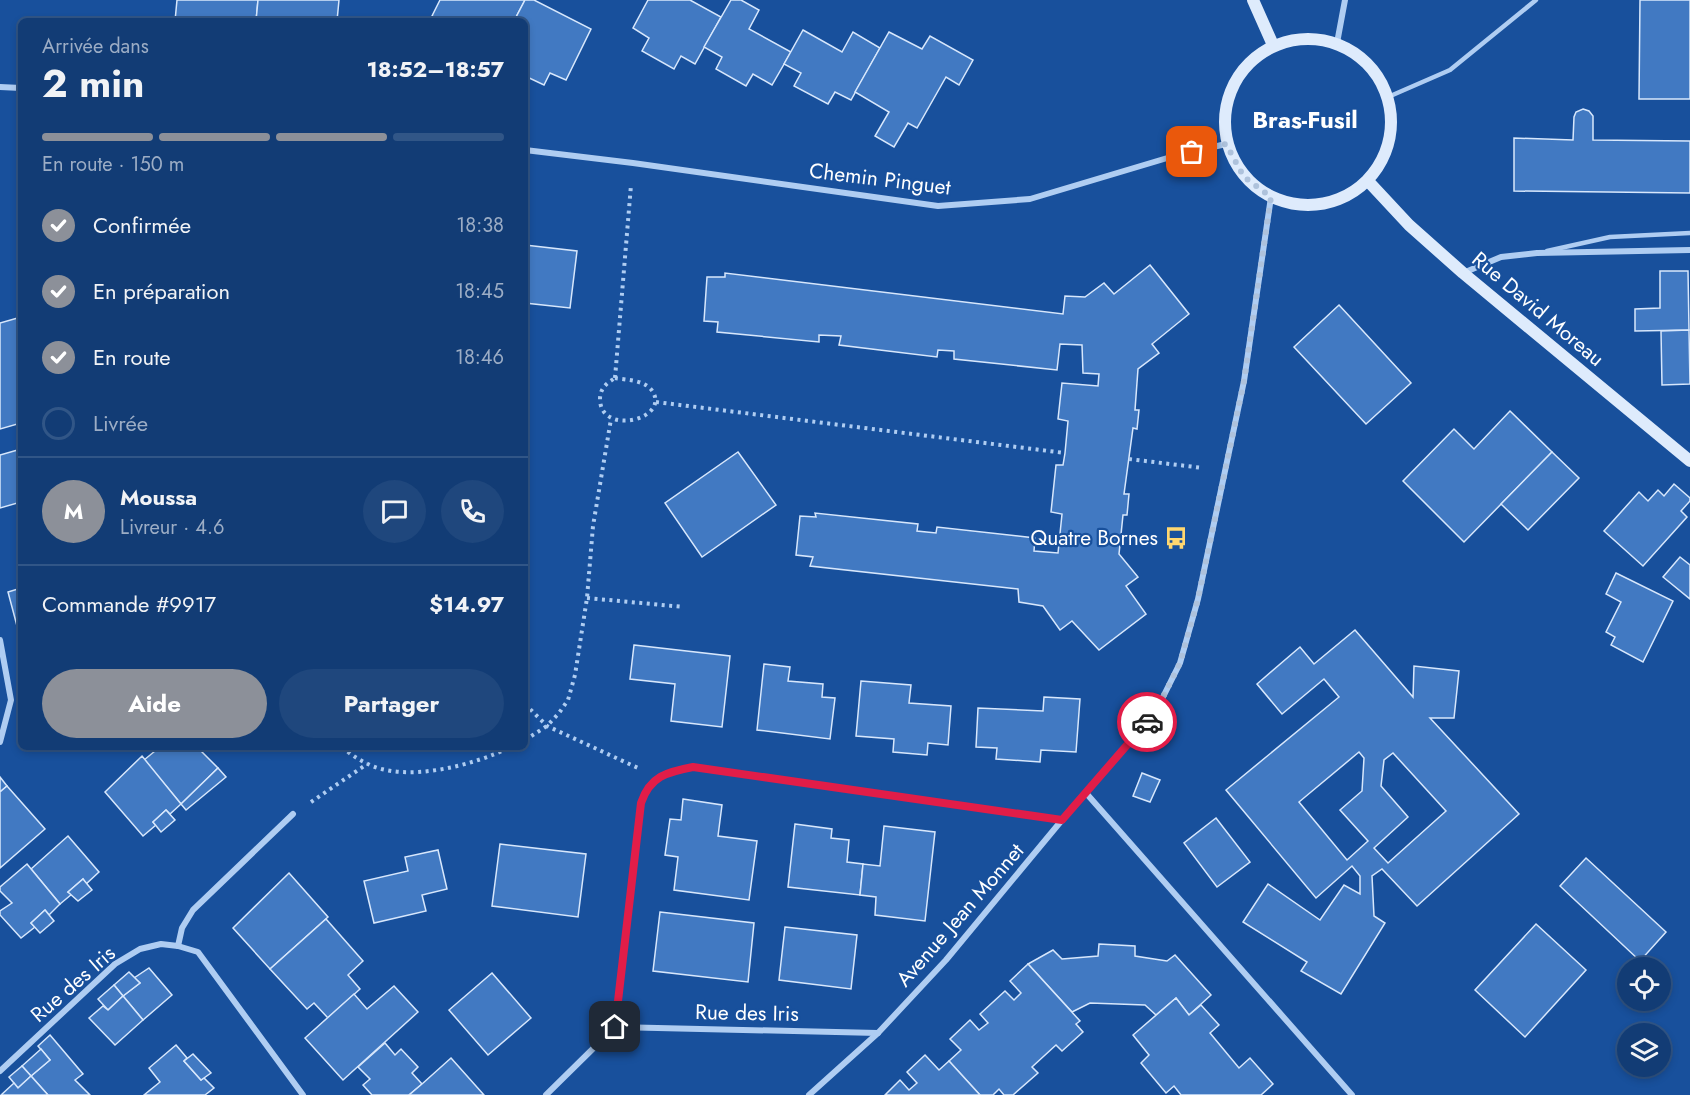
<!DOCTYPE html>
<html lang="fr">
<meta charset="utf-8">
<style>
body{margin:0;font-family:Jost,sans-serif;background:#1f477d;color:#f1f3f6;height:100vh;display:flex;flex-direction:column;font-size:22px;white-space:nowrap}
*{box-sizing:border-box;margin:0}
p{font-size:20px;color:#9cadc5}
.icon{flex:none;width:33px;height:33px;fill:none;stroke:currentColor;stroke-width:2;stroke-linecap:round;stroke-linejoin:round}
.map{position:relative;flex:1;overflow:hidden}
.panel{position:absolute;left:18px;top:18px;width:510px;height:732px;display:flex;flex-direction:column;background:#123c75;border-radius:9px;box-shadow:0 3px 9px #0003,0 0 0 2px #315687}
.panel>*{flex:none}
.controls{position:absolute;left:1617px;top:957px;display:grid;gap:12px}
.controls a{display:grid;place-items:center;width:54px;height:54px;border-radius:50%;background:#123c75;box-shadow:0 3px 9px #0003,0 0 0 2px #315687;font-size:30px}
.pin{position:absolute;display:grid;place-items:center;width:51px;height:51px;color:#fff;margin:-26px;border-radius:12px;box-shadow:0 3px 9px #0006}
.courier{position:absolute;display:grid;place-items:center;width:60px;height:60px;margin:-30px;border:4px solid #e11d48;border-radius:50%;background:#fff;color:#222;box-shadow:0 2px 8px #0007}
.head em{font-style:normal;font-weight:700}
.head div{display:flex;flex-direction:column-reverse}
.head{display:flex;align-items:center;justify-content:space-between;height:102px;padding:0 24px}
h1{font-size:39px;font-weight:700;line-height:45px}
.bar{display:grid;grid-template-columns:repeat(4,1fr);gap:9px 6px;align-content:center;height:72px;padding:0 24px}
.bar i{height:8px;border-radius:4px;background:#315687}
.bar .selected{background:#8c9099}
.bar p{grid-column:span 4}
.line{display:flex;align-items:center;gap:15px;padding:0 24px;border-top:2px solid #315687}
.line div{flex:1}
.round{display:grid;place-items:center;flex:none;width:63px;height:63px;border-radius:32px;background:#1f477d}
ol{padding:0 24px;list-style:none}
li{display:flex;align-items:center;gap:18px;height:66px}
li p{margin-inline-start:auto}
li .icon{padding:6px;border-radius:50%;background:#8c9099;color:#fff;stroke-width:4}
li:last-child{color:#9cadc5}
li i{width:33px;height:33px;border:3px solid #315687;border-radius:50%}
.button{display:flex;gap:12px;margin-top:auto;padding:12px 24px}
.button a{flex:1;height:69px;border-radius:36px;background:#8c9099;color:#fff;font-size:24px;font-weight:700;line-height:69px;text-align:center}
.button a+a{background:#1f477d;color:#f1f3f6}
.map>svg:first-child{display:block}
.building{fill:#4179c2;stroke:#d7e7fc;stroke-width:1.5;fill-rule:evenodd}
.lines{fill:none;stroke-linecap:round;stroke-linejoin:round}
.path{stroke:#afcdf2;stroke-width:4;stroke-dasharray:3 4.5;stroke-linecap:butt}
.lane{stroke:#afcdf2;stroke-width:4.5}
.street{stroke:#afcdf2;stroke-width:6}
.secondary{stroke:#deebfc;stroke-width:12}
.done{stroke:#aec2dc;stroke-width:6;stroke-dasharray:0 10.8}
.route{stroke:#e11d48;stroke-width:8}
.labels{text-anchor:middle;stroke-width:4.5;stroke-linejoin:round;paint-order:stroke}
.street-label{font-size:21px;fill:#fff;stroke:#18509c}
.poi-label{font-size:21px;fill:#fff;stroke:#18509c;text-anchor:end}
.quarter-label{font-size:24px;font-weight:bold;fill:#fff;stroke:#18509c}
</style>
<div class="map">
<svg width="1690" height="1095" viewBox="0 0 1690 1095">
<rect width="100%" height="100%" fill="#18509c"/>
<g class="building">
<path d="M177,0H258L256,21H175Z"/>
<path d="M258,0H339L337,21H256Z"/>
<path d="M440,0H525L514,21H441L432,16Z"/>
<path d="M525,0H534L591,29L566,80L550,73L544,85L525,76V21H514Z"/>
<path d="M648,0H690L721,17L695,64L681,56L674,69L642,51L649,38L633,28Z"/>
<path d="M731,0H741L759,10L749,29L791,52L772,85L753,74L746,86L716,69L722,57L704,47Z"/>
<path d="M1640,0H1690V99H1639Z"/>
<path d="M803,30L842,52L853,32L880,48L851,100L835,92L828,104L794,86L801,73L784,64Z"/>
<path d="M889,32L922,49L930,36L973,60L959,85L946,77L917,128L908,123L894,147L875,136L889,112L855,92Z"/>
<path d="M1583,109L1589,111L1593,116V140L1690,141V193L1514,191V138L1573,140L1574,117L1576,112Z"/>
<path d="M525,245L577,251L570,308L525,303Z"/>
<path d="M1150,265L1189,314L1152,344L1159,353L1138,369L1135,410H1139L1137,429L1133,428L1124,494H1129L1127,515H1123L1119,554L1138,577L1126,586L1146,614L1099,650L1072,621L1060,630L1043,606L1019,602L1018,589L810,566L813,557L796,555L800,516L816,517L815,513L918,524L917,531L936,533L937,527L1035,538L1034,551L1058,553L1062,514L1051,512L1056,465H1063L1065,453L1068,421L1058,419L1062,383L1098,386L1099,374L1083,373L1082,345L1060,344L1057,370L954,359V351L938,350L937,357L839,345L841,336L819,335V342L717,332L718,322L704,321L707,277H725V273L1063,314L1065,296L1085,297L1104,283L1114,294Z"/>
<path d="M1660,271H1688L1689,330L1635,331V309L1660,308Z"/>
<path d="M1339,305L1411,383L1366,424L1294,347Z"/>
<path d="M21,317V423L0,429V323Z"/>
<path d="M1689,330L1690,384L1662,385L1661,331Z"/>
<path d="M1510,411L1552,452L1464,542L1403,481L1454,429L1474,449Z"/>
<path d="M21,449V502L0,508V455Z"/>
<path d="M738,452L776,505L702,557L665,503Z"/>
<path d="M1552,452L1579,478L1528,530L1501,504Z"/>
<path d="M1674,484L1690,498V501L1681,511L1687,517L1643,566L1604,531L1639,492L1648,501L1658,490L1664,496Z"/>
<path d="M1680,557L1690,565V599L1663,577Z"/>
<path d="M1616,573L1673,601L1643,662L1611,645L1615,637L1606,632L1621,602L1606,594Z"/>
<path d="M21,588V641L8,592Z"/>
<path d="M1355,630L1413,697L1414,666L1459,671L1454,718H1430L1519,814L1417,906L1382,869L1372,876L1374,916L1385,923L1341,994L1301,971L1307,962L1243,922L1268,884L1320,920L1344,885L1360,894V876L1352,866L1316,898L1226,790L1339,697L1324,679L1282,714L1257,684L1300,647L1314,664ZM1359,752L1364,758L1362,791L1340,810L1368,841L1347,860L1299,802ZM1393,753L1446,811L1388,863L1374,848L1408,817L1381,786L1384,760Z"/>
<path d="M634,645L730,656L722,727L671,721L675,684L630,679Z"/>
<path d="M764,664L790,667L788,681L823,684L822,697L835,698L830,739L757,730Z"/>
<path d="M861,681L911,685L909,703L951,706L948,745L928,743L927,755L893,752L894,739L856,736Z"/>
<path d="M1044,697L1080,699L1076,752L1041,750L1040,762L996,759L997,748L976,747L978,708L1043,711Z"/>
<path d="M160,747H197L218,768L181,804L144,760Z"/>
<path d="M142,756L181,804L170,814L166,810L153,822L156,825L143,836L105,792Z"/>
<path d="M218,768L226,777L186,810L181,804Z"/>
<path d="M1142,773L1160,780L1150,802L1133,796Z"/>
<path d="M0,777L7,786L0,792Z"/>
<path d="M7,786L45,829L0,868V792Z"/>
<path d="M683,799L722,805L718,836L757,841L749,900L674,890L678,857L665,855L670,819L681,820Z"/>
<path d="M166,810L175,820L161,832L153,822Z"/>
<path d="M1216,818L1250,862L1217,887L1184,843Z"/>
<path d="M795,824L832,829L831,838L849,840L847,862L863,864L860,895L788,887Z"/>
<path d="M884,826L935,832L925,921L875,915L876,897L860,895L863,864L880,866Z"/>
<path d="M68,836L99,872L86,884L83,879L68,892L72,894L60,904L31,869Z"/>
<path d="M500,844L586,854L578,917L492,906Z"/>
<path d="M438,850L447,889L422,895L426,911L374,923L364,881L408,871L405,857Z"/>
<path d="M1586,858L1666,932L1640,961L1560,886Z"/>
<path d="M27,864L60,904L49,915L45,910L31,923L35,927L21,938L0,915V911L12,903L0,891V887Z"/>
<path d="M289,873L328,917L270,969L233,928Z"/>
<path d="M83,879L92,890L78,901L68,892Z"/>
<path d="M45,910L54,921L40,933L31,923Z"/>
<path d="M660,912L754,923L748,982L653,971Z"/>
<path d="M326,919L363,961L348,975L360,989L328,1018L314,1003L307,1009L270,969Z"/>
<path d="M1536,924L1586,970L1525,1037L1475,990Z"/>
<path d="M785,927L857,935L851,989L779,980Z"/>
<path d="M1099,944L1135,946V956L1167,961L1175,955L1211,995L1189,1015L1176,998L1156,1015L1145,1005L1090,1003L1072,1012L1028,964L1053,950L1062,959L1098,956Z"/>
<path d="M1028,964L1080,1021L1076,1024L1083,1032L1062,1051L1056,1045L1032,1067L1038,1073L1013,1095H1004L999,1089L993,1095H980L949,1061L961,1050L950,1039L970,1020L979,1030L988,1023L980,1014L1005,991L1014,1000L1021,993L1010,981Z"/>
<path d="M149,968L172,995L143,1020L123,996L140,983L134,978Z"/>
<path d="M129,972L140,983L123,996L114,985Z"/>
<path d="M492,973L531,1018L488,1055L449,1010Z"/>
<path d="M114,985L123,996L108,1010L98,999Z"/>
<path d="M394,986L418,1012L343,1080L305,1038L354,994L367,1009Z"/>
<path d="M123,996L143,1020L115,1045L89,1018L103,1006L108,1010Z"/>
<path d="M1176,998L1189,1015L1201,1005L1219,1025L1210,1033L1239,1068L1250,1058L1273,1084L1261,1095H1181L1174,1086L1166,1093L1141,1063L1149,1055L1133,1035Z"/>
<path d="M50,1035L83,1074L75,1080L90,1095H48L31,1076L50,1060L38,1046Z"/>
<path d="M385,1043L395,1055L401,1049L418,1067L412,1073L422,1084L409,1095H372L363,1085L370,1079L358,1067Z"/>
<path d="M176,1045L187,1058L184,1061L201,1080L204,1078L214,1088L205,1095H144L160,1082L149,1068Z"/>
<path d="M41,1049L50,1060L31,1076L22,1066Z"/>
<path d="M193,1054L211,1073L201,1080L184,1061Z"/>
<path d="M925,1055L939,1070L949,1061L980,1095H885L900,1080L909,1090L917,1083L907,1072Z"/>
<path d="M451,1058L484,1095H409L422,1084Z"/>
<path d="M22,1066L31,1076L18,1088L9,1077Z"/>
<path d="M31,1076L48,1095H1L14,1083L18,1088Z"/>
</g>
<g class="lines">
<g class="path">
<path d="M615,378L631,185"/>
<path d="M615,378C627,380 646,380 653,392C669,420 600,436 600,399C600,388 607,383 615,378Z"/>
<path d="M656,402L1065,453"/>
<path d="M1129,459L1203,468"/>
<path d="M587,598L684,607"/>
<path d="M525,704L547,726L638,768"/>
<path d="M525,740L547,726L559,713L568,700L575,675L587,598L593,526L611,419"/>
<path d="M342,747C349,753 357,759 366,763C405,784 474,765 511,747"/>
<path d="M311,802L367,764"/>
</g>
<g class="lane">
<path d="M1388,97L1450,70L1536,0"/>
<path d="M1547,251L1610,237L1690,233"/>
</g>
<g class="street">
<path d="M1337,43L1345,0"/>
<path d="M0,87L21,88"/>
<path d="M525,150L633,163L938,206L1030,199L1174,156L1226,144"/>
<path d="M1463,273L1501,257L1537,253L1690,250"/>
<path d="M0,640L11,700L0,742"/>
<path d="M1086,793L1352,1095"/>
<path d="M178,946L182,928L193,910L293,814"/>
<path d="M615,1027L878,1033"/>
<path d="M0,1071L115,964L140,949L161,944L178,946L198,952L303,1095"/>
<path d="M546,1095L615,1027L641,803C651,775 666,772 693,767L1062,820"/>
<path d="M809,1095L878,1033L946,960L1062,820L1155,713L1180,663L1198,599L1244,381L1271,197"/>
</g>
<g class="secondary">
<path d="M1253,0L1273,45"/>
<circle cx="1308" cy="122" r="83"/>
<path d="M1368,181L1409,225L1463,273L1690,461"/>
</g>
</g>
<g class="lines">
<path class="done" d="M1147,722L1155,713L1180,663L1198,599L1244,381L1271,197L1244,177L1226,144L1192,152"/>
<path class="route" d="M615,1027L641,803C650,776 667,772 693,767L1062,820L1147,722"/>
</g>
<defs>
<g id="bus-bare" transform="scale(1.8)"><path d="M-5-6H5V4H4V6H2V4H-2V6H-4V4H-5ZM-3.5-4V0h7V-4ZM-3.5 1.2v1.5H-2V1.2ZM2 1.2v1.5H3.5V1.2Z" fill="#ffd770" stroke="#18509c" stroke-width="2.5" paint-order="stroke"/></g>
</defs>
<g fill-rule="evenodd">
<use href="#bus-bare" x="1176" y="538"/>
</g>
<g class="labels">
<g class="street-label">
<text transform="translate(880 179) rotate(7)" y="7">Chemin Pinguet</text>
<text transform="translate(1538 309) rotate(40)" y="7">Rue David Moreau</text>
<text transform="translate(960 915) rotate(-49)" y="7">Avenue Jean Monnet</text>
<text transform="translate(73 984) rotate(-41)" y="7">Rue des Iris</text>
<text transform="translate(747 1013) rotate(1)" y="7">Rue des Iris</text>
</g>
<g class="poi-label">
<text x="1158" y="545">Quatre Bornes</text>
</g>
<g class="quarter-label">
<text x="1305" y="128">Bras-Fusil</text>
</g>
</g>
</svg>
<div class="controls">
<a><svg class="icon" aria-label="locate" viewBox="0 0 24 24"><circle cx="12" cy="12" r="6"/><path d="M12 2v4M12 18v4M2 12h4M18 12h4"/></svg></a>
<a><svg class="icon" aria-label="layers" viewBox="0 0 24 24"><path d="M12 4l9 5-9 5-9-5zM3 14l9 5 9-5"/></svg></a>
</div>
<div class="pin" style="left:1192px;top:152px;background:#ea580c"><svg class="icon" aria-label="bag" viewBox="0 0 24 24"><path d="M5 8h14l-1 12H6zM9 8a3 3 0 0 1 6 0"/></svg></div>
<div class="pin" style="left:615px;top:1027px;background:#1f2937"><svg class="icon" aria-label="home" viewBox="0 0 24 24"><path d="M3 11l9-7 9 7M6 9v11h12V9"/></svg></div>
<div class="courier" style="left:1147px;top:722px"><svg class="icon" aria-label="car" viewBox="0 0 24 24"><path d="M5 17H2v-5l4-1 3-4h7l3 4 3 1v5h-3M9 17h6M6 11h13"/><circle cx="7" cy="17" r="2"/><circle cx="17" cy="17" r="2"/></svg></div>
<section class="panel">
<div class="head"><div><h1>2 min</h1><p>Arrivée dans</p></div><em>18:52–18:57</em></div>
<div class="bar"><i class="selected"></i><i class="selected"></i><i class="selected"></i><i></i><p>En route · 150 m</p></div>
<ol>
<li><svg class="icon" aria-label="check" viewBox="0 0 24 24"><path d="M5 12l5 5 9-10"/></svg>Confirmée<p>18:38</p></li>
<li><svg class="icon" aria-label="check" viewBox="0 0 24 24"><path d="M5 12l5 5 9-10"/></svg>En préparation<p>18:45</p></li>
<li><svg class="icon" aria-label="check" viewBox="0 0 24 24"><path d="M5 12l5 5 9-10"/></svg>En route<p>18:46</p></li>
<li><i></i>Livrée</li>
</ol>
<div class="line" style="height:108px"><b class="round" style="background:#8c9099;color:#fff">M</b><div><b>Moussa</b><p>Livreur · 4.6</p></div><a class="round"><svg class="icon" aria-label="chat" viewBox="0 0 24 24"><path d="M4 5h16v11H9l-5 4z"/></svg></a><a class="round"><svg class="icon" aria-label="phone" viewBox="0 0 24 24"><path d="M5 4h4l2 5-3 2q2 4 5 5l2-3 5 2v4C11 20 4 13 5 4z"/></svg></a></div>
<div class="line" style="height:78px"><div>Commande #9917</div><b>$14.97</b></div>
<div class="button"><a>Aide</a><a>Partager</a></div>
</section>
</div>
